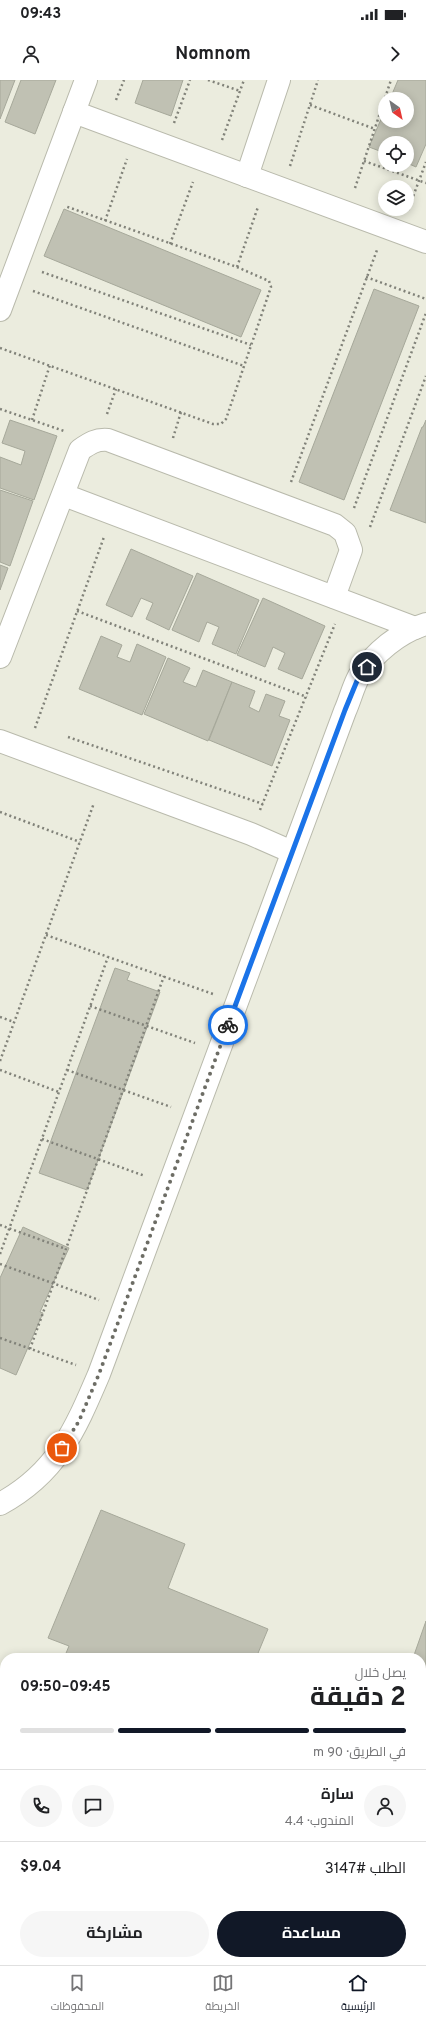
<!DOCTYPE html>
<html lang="ar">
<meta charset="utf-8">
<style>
body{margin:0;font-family:Overpass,Cairo,sans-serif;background:#f6f6f6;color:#202124;direction:rtl;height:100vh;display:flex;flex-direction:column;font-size:15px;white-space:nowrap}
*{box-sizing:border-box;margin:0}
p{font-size:13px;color:#757577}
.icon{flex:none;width:22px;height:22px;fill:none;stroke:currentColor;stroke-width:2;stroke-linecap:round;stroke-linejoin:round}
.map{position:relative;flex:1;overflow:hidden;direction:ltr}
.details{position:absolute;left:0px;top:1573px;width:426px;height:312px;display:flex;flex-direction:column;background:#fff;border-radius:16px 16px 0 0;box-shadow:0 2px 10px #0003;direction:rtl}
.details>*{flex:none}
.needle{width:26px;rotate:146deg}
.fabs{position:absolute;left:378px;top:12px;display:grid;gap:8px}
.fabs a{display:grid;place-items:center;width:36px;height:36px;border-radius:50%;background:#fff;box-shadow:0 2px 10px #0003;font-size:20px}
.pin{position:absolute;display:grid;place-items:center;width:34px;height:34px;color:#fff;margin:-17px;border:2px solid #fff;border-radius:50%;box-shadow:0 1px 4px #0007}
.courier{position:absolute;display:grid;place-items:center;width:40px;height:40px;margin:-20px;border:3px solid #1a73e8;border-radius:50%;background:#fff;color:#222;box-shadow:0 1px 5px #0007}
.head em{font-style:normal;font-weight:700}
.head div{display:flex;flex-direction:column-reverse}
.head{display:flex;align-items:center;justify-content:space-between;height:68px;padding:0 20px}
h1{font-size:26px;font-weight:700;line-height:30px}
.bar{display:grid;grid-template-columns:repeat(4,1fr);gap:6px 4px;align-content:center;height:48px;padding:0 20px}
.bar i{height:5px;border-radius:3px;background:#e0e0e0}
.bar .active{background:#111827}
.bar p{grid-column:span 4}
.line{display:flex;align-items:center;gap:10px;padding:0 20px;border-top:1px solid #e0e0e0}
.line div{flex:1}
.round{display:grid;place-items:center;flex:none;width:42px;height:42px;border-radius:21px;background:#f6f6f6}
.button{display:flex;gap:8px;margin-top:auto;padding:8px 20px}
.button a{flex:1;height:46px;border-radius:24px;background:#111827;color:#fff;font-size:16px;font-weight:700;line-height:46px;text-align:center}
.button a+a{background:#f6f6f6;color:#202124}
.status{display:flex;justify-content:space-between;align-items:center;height:28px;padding:0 20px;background:#fff;direction:ltr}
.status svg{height:11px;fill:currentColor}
header{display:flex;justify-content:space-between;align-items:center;height:52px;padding:0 20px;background:#fff;font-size:18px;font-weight:700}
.menu{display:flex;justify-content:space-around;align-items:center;height:56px;border-top:1px solid #e0e0e0;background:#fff;font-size:11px;color:#757577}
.menu a{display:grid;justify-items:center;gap:2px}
.menu .active{color:#111827}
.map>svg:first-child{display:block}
.building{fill:#c0c1b3;stroke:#a6a89a}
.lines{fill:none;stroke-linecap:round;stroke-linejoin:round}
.minor-casing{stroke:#b9baac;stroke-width:24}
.path{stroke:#818279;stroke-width:2.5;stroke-dasharray:2 3;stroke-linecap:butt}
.minor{stroke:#fff;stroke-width:22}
.done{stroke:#6d6d65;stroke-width:4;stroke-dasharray:0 7.2}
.route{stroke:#1a73e8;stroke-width:5}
</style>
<div class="status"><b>09:43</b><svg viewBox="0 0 49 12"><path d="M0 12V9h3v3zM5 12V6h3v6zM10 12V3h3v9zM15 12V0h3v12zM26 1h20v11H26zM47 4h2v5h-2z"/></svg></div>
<header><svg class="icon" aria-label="forward" viewBox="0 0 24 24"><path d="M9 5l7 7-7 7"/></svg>Nomnom<svg class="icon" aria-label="person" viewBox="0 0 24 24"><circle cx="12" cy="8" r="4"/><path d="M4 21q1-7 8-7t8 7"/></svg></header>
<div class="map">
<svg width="426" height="1885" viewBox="0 0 426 1885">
<rect width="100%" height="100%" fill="#ebecde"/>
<g class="building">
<path d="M0,0H15L0,39Z"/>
<path d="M21,0H56L35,54L5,42Z"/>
<path d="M143,0H183L171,36L135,23Z"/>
<path d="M398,0H426V64L416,87L407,83V63H385V73L369,67L385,30V41H407V19H390Z"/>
<path d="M64,129L261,210L241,257L44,176Z"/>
<path d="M374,209L419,226L344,420L299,402Z"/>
<path d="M10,340L57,356L34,420L0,408V377L21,385L25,371L2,363Z"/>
<path d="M426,340V443L390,430L422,347H423Z"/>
<path d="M0,410L33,421L10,486L0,482Z"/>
<path d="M131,469L193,496L169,550L146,539L153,523L141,518L132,537L106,525Z"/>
<path d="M0,485L8,488L0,510Z"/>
<path d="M197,493L259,520L236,574L212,564L219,547L207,542L199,562L172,550Z"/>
<path d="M263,518L325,546L302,599L278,589L285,573L273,567L265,587L237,575Z"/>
<path d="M101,556L122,565L117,577L130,582L137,564L166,577L142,635L79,609Z"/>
<path d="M168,578L190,588L183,602L196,607L203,590L232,602L208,661L144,634Z"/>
<path d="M232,602L255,611L249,627L259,632L266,614L285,621L279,636L290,640L272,686L209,660Z"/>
<path d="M115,888L130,893L127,900L160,912L87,1110L39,1093Z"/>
<path d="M23,1147L69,1168L40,1232L43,1233L16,1295L0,1288V1198Z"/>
<path d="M101,1430L185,1464L168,1508L268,1549L256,1578H151L143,1574L141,1578H64L69,1566L48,1558Z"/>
<path d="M426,1541V1660L421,1658V1578H413Z"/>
</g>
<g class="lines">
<g class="minor-casing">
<g id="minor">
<path d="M74,32L426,162"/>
<path d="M247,96L279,0"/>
<path d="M0,230L86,0"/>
<path d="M64,415L415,548"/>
<path d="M0,577L80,370C90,363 96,359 108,360L335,445L345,453L351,470L334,517"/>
<path d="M0,661L251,754L292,772"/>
<path d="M0,1424C57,1393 75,1350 99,1294L345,631C350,620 353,607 359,596C374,573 399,552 426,544"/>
</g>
</g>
<g class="path">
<path d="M208,0L240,11"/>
<path d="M116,20L124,0"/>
<path d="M310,25L375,49"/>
<path d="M174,43L190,0"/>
<path d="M222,60L244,0"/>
<path d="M364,81L426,103"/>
<path d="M290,86L318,0"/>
<path d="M355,108L391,0"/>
<path d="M408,130L426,82"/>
<path d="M105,141L127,79"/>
<path d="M170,164L193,102"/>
<path d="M237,187L258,127"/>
<path d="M42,192L251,265"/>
<path d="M366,197L426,219"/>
<path d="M33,211L244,286"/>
<path d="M0,268L213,344H221L226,339L271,207L269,201L237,187L65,126"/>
<path d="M0,329L64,351"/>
<path d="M107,334L116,309"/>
<path d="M32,340L50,285"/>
<path d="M173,358L181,332"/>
<path d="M291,402L377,170"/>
<path d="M354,428L426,233"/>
<path d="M370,447L426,296"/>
<path d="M77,531L307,617"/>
<path d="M35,648L104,457"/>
<path d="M68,657L263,724"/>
<path d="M260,730L335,544"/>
<path d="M0,732L80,762"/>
<path d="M46,855L213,914"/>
<path d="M90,926L195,963"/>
<path d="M0,937L14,942"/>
<path d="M0,981L94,723"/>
<path d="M0,990L59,1012"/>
<path d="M67,990L171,1027"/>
<path d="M42,1059L145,1096"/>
<path d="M0,1145L66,1169"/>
<path d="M0,1174L108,877"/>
<path d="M0,1184L99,1220"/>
<path d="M0,1258L76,1285"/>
<path d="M30,1269L164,896"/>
</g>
<use href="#minor" class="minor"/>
</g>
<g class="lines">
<path class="done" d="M62,1368L79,1341L99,1294L228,945"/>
<path class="route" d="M228,945L345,630L359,596L367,587"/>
</g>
</svg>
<div class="fabs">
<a><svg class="needle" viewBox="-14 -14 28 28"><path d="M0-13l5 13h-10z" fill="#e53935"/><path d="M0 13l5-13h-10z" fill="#757577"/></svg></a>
<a><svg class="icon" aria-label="locate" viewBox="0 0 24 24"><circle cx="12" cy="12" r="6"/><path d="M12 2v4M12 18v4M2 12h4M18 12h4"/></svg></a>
<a><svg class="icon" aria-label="layers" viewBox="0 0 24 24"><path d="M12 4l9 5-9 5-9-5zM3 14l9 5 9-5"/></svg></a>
</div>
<div class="pin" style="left:62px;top:1368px;background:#ea580c"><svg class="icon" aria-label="bag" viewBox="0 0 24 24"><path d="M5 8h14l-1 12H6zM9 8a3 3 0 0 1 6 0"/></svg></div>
<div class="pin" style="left:367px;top:587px;background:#1f2937"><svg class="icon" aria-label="home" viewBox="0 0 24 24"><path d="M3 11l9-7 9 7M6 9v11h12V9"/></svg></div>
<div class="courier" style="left:228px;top:945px"><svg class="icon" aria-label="bike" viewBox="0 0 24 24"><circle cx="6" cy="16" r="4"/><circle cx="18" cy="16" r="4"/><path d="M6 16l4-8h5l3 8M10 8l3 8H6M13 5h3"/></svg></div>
<section class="details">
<div class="head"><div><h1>2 دقيقة</h1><p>يصل خلال</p></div><em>09:45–09:50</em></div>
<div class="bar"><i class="active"></i><i class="active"></i><i class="active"></i><i></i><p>في الطريق · 90 m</p></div>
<div class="line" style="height:72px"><a class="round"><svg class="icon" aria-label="person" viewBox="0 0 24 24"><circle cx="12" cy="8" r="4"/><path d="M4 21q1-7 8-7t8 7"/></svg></a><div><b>سارة</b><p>المندوب · 4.4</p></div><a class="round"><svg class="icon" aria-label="chat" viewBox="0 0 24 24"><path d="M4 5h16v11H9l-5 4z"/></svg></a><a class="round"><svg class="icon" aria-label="phone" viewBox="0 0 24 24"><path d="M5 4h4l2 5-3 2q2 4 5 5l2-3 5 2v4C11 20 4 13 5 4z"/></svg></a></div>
<div class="line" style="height:52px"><div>الطلب #3147</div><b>$9.04</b></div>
<div class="button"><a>مساعدة</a><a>مشاركة</a></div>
</section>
</div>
<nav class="menu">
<a class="active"><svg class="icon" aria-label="home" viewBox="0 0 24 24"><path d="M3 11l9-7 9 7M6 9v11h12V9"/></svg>الرئيسية</a>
<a><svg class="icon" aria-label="map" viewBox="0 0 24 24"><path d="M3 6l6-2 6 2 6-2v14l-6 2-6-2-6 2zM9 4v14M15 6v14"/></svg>الخريطة</a>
<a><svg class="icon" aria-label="saved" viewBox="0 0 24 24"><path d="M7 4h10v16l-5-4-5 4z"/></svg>المحفوظات</a>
</nav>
